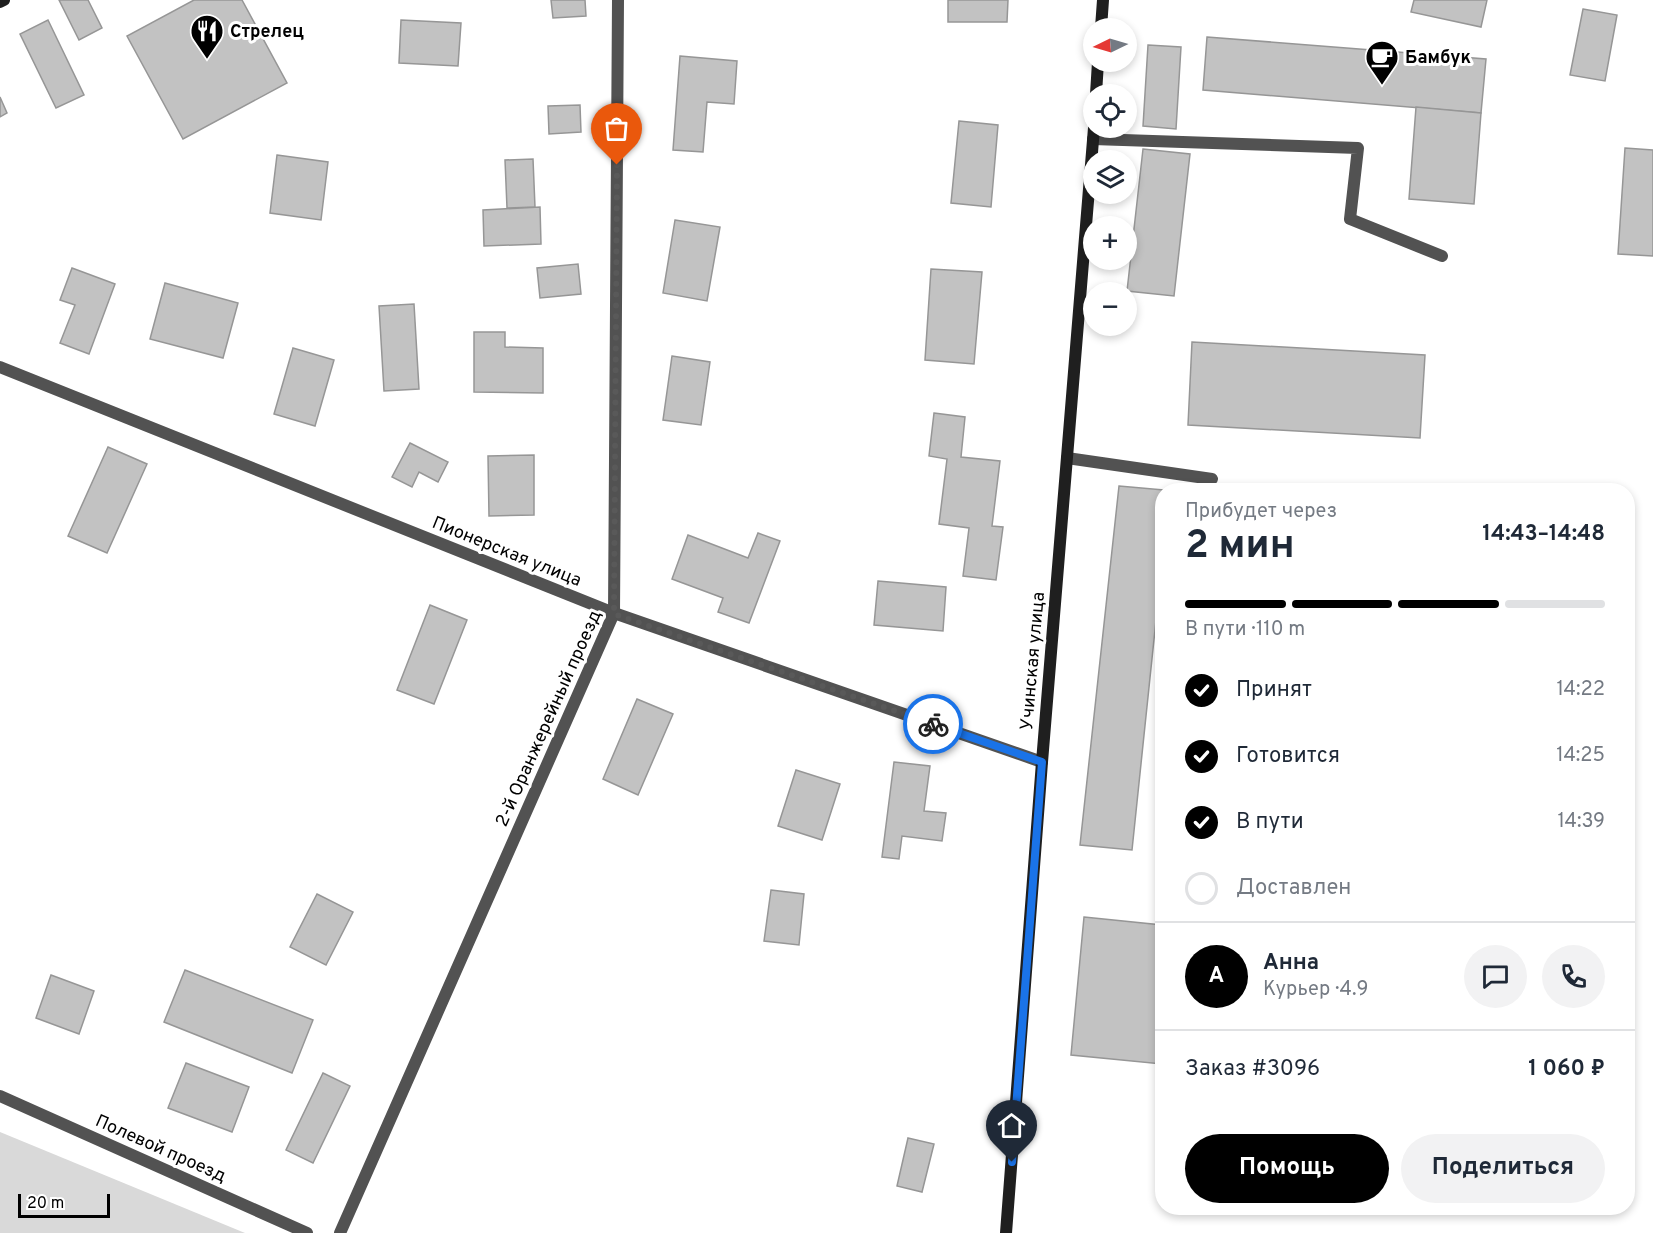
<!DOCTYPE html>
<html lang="ru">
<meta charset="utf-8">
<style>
body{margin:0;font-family:Overpass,sans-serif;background:#f2f2f3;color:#1f2937;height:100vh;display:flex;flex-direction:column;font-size:22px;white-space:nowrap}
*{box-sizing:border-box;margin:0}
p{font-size:20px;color:#747a83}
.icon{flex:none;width:33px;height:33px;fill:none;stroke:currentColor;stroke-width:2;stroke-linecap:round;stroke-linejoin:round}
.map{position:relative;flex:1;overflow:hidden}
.side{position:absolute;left:1155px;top:483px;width:480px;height:732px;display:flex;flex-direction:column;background:#fff;border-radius:24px;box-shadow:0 3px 9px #0003}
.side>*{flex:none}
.needle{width:39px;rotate:265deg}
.fabs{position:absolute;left:1083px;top:18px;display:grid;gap:12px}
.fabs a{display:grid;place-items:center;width:54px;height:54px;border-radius:50%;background:#fff;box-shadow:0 3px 9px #0003;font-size:30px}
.scale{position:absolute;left:18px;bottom:15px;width:92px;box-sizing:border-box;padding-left:6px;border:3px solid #000;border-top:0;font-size:16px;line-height:21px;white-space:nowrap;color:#000;-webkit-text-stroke:4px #fff;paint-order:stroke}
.pin{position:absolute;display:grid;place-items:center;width:51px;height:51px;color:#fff;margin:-62px -26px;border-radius:50% 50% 50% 0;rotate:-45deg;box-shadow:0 0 6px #0007}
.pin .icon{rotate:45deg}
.courier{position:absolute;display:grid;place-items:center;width:60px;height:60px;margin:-30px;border:4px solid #1a73e8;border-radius:50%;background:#fff;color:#222;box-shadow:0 2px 8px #0007}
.overview em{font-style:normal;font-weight:700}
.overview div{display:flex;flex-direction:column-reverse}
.overview{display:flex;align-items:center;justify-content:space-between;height:102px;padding:0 30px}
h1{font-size:39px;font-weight:700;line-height:45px}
.bar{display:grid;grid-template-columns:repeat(4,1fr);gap:9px 6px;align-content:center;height:72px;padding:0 30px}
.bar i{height:8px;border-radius:4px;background:#e0e1e3}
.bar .active{background:#000}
.bar p{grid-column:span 4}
.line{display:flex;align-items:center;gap:15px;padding:0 30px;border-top:2px solid #e0e1e3}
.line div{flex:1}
.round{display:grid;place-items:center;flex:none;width:63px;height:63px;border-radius:32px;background:#f2f2f3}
ol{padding:0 30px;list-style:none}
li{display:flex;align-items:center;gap:18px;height:66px}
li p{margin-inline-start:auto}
li .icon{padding:6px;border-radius:50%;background:#000;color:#fff;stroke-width:4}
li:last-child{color:#747a83}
li i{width:33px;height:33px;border:3px solid #e0e1e3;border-radius:50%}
.cta{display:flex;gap:12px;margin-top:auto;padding:12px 30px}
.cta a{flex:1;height:69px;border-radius:36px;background:#000;color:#fff;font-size:24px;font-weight:700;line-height:69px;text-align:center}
.cta a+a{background:#f2f2f3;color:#1f2937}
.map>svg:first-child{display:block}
.green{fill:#d9d9d9}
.building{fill:#c2c2c2;stroke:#969696;stroke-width:1.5}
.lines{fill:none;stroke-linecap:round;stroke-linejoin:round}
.lane{stroke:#525252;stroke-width:12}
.street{stroke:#525252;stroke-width:12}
.secondary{stroke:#1f1f1f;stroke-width:12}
.done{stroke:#595959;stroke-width:6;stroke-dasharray:0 10.8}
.route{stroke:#1a73e8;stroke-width:8}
.labels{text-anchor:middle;stroke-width:6;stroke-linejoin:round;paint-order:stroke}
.poi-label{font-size:18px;font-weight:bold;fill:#000;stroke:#fff;text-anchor:start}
.street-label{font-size:18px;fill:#000;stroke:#fff}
</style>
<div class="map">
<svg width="1653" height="1233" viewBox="0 0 1653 1233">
<rect width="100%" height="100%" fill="#fff"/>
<path class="green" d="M0,1132L245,1233H0Z"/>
<g class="building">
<path d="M59,0H88L102,28L79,40Z"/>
<path d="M194,0H242L287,83L183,139L127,36Z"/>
<path d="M551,0H585L586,16L553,18Z"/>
<path d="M948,0H1008L1007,22H948Z"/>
<path d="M1414,0H1487L1481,27L1411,12Z"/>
<path d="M1583,9L1617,15L1605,81L1570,75Z"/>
<path d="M48,20L84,95L56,108L20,34Z"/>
<path d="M401,20L461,23L458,66L399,63Z"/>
<path d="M1207,37L1486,59L1481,113L1203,90Z"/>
<path d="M1148,45L1181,47L1176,129L1143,126Z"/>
<path d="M680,56L737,61L734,104L707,102L703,152L673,150Z"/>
<path d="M0,97L7,113L0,117Z"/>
<path d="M580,105L581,132L549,134L548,106Z"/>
<path d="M1416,107L1481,113L1474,204L1409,199Z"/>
<path d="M959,121L998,125L991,207L951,203Z"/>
<path d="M1625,148L1653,150V256L1618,254Z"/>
<path d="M1143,149L1190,154L1174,296L1127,291Z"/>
<path d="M277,155L328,162L321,220L270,213Z"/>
<path d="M533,159L535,207L507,208L505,160Z"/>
<path d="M540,207L541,244L484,246L483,210Z"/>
<path d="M675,220L720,227L707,301L663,293Z"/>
<path d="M578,264L581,294L540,298L537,268Z"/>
<path d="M72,268L115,284L89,354L60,343L75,305L60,300Z"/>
<path d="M931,269L982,272L974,364L925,360Z"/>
<path d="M165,283L238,303L223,358L150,339Z"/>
<path d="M414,304L419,389L384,391L379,306Z"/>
<path d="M474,332H505V347L543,348V393L474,392Z"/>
<path d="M1192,342L1425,355L1420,438L1188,425Z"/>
<path d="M293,348L334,360L315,426L274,414Z"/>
<path d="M672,356L710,362L701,425L663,420Z"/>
<path d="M934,413L965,417L961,457L1000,461L992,526L1003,527L996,580L963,576L969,528L939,524L947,459L929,456Z"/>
<path d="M410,443L448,462L438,482L419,472L412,487L392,477Z"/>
<path d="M108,447L147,464L107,553L68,536Z"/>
<path d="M534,455V515L489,516L488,456Z"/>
<path d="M1119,486L1164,490H1162V563L1132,850L1080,845Z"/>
<path d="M758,533L780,541L749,623L718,612L723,598L672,579L688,535L748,558Z"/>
<path d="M878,581L946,587L943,631L874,625Z"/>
<path d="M430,605L467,620L434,704L397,690Z"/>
<path d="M637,699L673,714L638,795L603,779Z"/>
<path d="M894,762L930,766L924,811L946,813L942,841L902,836L899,859L882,857Z"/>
<path d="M796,770L840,784L822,840L778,826Z"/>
<path d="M771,890L804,894L799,945L764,941Z"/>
<path d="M317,894L353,912L326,965L290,947Z"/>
<path d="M1084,917L1162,925V1064L1071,1055Z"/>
<path d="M185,970L313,1020L292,1073L164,1022Z"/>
<path d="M51,975L94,991L79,1034L36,1018Z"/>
<path d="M186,1063L249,1087L232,1132L168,1108Z"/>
<path d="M323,1073L350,1086L313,1163L286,1150Z"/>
<path d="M908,1138L934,1144L922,1192L897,1186Z"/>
</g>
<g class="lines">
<g class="lane">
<path d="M1093,139L1358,148L1350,219L1442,256"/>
<path d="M1067,458L1212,479"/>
</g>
<g class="street">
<path d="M0,367L614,613L1042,762"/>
<path d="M0,1096L307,1233"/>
<path d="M340,1233L614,613L618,0"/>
</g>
<g class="secondary">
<path d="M0,2L4,0"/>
<path d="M1101,28L1103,0"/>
<path d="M1096,94L1098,62"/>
<path d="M1006,1233L1042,762L1094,128"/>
</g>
</g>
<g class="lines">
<path class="done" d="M617,165L614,614L933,724"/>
<path class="route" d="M933,724L1042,762L1012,1162"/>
</g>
<defs>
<g id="restaurant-pin" transform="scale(1.725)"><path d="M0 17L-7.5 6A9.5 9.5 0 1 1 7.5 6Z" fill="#000" stroke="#fff"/><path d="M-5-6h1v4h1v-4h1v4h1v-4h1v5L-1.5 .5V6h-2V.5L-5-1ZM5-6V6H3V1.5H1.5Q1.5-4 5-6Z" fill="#fff"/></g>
<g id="cafe-pin" transform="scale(1.725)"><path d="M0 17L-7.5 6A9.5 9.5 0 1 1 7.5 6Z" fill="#000" stroke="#fff"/><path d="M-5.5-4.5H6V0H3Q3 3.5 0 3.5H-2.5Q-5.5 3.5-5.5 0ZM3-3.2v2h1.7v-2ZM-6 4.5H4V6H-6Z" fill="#fff"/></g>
</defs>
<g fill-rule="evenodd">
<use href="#restaurant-pin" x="207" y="31"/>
<use href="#cafe-pin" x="1382" y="57"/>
</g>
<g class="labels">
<g class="poi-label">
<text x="230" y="37">Стрелец</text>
<text x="1405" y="63">Бамбук</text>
</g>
<g class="street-label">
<text transform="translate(507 551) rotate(22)" y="6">Пионерская улица</text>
<text transform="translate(1032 661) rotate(-85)" y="6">Учинская улица</text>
<text transform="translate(548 718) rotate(-66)" y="6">2-й Оранжерейный проезд</text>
<text transform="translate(161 1148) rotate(24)" y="6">Полевой проезд</text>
</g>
</g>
</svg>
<div class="fabs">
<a><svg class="needle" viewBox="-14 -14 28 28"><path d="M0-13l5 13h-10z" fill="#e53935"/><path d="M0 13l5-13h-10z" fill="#747a83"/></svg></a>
<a><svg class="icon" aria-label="locate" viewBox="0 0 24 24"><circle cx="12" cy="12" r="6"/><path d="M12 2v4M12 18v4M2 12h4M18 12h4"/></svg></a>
<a><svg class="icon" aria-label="layers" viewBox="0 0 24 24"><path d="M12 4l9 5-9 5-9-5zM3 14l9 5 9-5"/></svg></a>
<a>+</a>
<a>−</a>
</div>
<div class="scale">20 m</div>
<div class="pin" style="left:617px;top:165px;background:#ea580c"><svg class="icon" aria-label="bag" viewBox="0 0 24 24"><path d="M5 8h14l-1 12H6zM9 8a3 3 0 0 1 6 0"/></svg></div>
<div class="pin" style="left:1012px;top:1162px;background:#1f2937"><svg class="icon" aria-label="home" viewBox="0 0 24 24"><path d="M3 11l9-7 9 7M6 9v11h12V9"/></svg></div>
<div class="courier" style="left:933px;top:724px"><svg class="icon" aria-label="bike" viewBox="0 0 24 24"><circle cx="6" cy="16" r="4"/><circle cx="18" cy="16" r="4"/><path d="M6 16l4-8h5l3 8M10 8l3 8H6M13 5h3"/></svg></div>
<section class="side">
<div class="overview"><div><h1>2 мин</h1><p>Прибудет через</p></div><em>14:43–14:48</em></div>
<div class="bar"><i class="active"></i><i class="active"></i><i class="active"></i><i></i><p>В пути · 110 m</p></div>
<ol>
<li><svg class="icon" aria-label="check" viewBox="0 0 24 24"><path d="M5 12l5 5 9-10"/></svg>Принят<p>14:22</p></li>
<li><svg class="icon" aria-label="check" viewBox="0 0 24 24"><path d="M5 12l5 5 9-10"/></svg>Готовится<p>14:25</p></li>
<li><svg class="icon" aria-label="check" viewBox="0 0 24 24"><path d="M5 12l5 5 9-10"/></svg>В пути<p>14:39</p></li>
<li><i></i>Доставлен</li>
</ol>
<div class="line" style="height:108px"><b class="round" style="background:#000;color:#fff">А</b><div><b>Анна</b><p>Курьер · 4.9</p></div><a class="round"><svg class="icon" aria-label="chat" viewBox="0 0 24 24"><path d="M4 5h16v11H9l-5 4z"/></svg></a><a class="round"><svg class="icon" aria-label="phone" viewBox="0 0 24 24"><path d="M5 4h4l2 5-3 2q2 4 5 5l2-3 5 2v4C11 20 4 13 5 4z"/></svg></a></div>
<div class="line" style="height:78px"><div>Заказ #3096</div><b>1 060 ₽</b></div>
<div class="cta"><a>Помощь</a><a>Поделиться</a></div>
</section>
</div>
